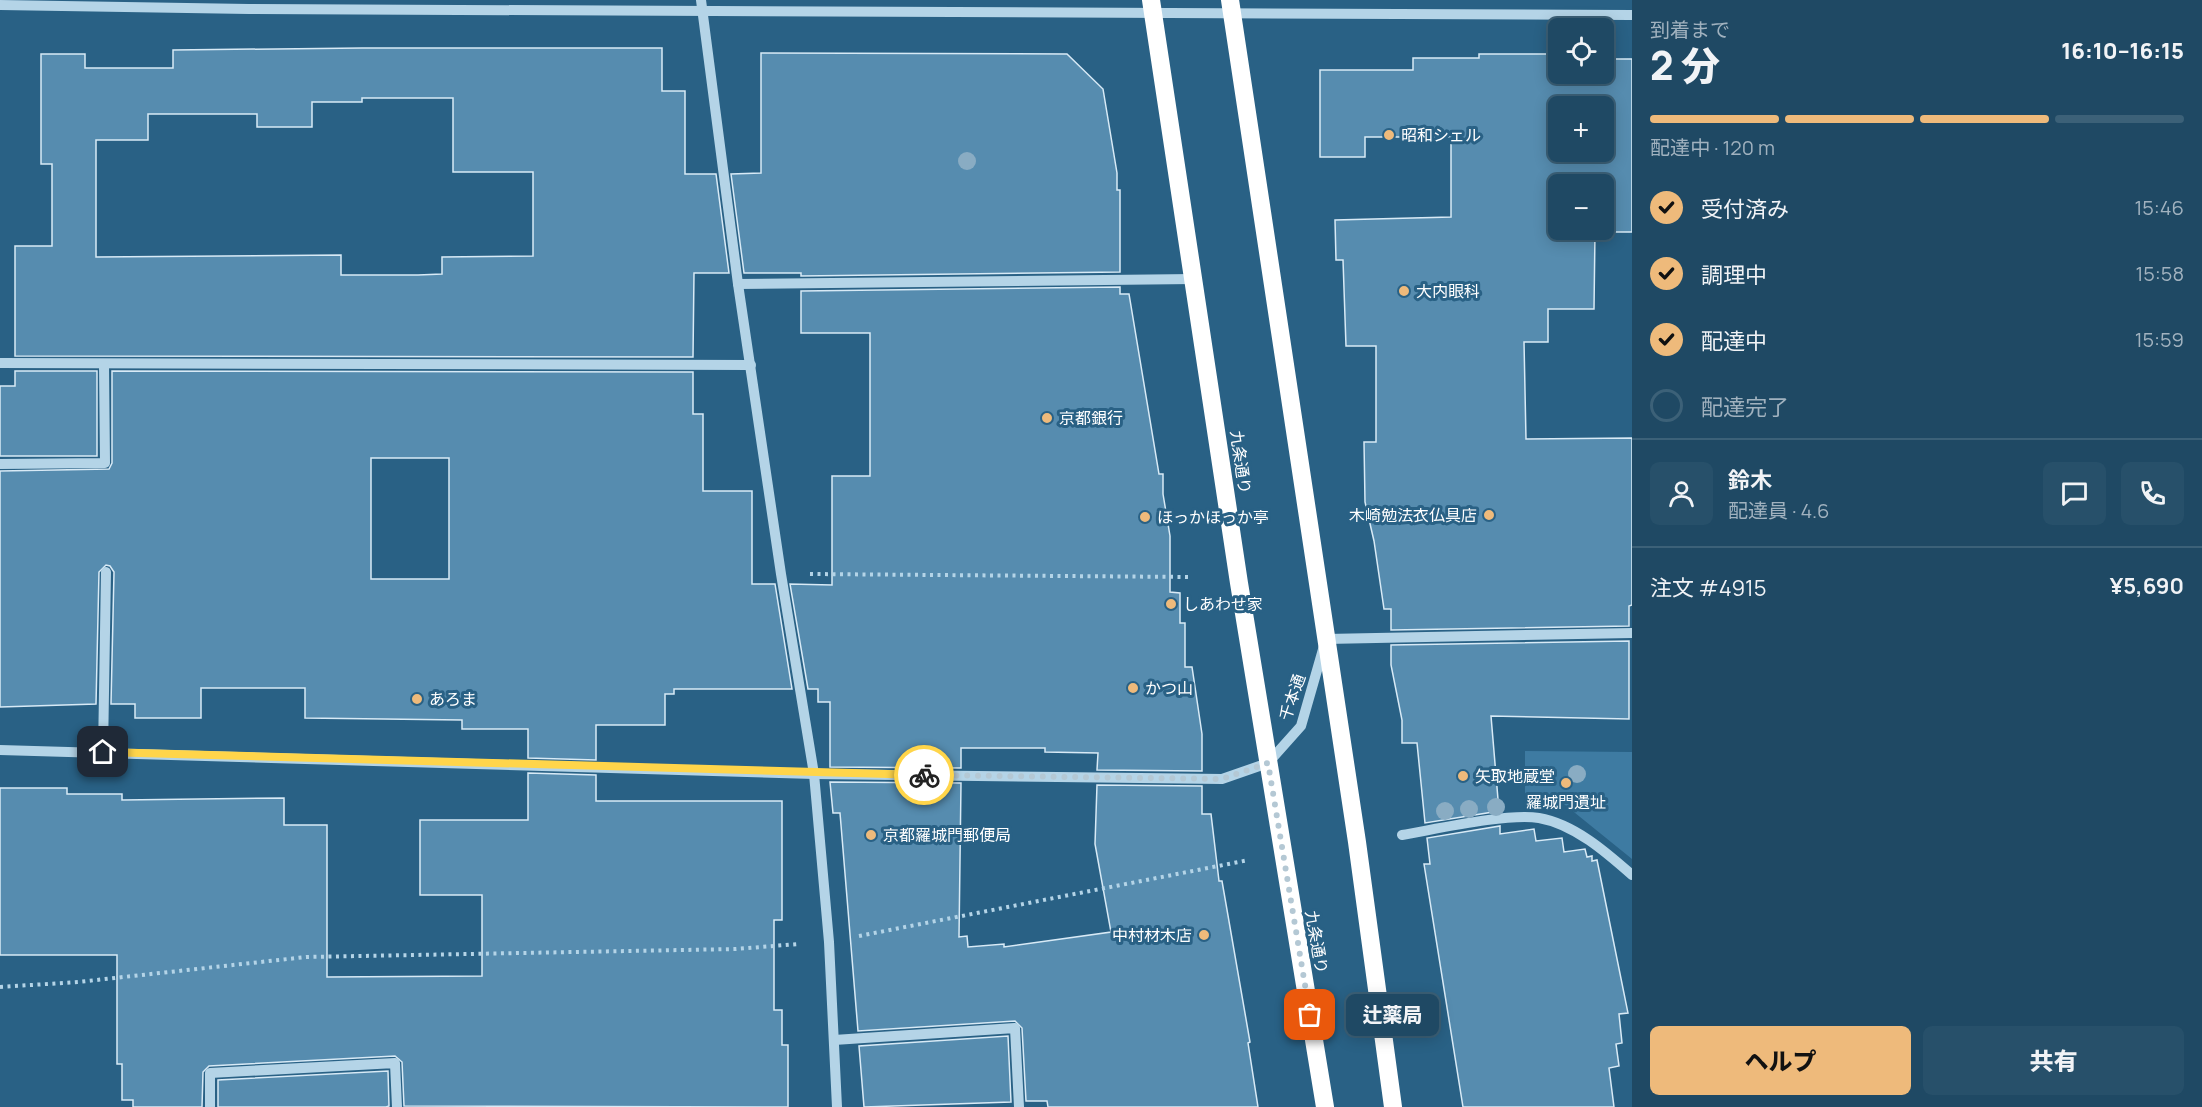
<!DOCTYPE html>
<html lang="ja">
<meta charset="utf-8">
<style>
body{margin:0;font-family:Manrope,"Noto Sans JP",sans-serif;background:#27506a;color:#f1f3f6;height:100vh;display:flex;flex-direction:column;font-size:22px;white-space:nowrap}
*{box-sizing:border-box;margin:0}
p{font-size:20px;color:#a1b2bf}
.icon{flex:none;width:33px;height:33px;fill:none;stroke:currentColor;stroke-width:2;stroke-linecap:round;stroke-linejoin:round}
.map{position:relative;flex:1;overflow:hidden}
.panel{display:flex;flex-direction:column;background:#1f4964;width:570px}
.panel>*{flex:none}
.controls{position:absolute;left:1548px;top:18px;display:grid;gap:12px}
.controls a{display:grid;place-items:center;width:66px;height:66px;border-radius:9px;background:#1f4964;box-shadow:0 3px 15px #0003,0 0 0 2px #3c6178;font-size:30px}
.pin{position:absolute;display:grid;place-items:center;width:51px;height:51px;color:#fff;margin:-26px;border-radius:12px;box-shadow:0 3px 9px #0006}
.courier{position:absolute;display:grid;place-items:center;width:60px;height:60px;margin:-30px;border:4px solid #ffd54a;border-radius:50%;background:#fff;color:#222;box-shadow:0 2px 8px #0007}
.bubble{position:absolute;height:42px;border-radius:9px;background:#1f4964;box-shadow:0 3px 15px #0003,0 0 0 2px #3c6178;font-size:20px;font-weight:800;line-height:42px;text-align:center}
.headline em{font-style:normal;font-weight:800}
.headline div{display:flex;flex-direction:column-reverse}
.headline{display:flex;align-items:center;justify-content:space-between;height:102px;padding:0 18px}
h1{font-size:39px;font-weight:800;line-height:45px}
.bar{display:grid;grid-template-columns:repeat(4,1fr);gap:9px 6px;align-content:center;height:72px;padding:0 18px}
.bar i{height:8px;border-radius:4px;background:#3c6178}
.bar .on{background:#eeba7b}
.bar p{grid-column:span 4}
.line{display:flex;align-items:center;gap:15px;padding:0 18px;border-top:2px solid #3c6178}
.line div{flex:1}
.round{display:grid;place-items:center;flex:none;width:63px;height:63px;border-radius:9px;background:#27506a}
ol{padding:0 18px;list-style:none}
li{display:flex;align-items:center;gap:18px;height:66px}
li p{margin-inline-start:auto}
li .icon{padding:6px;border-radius:50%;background:#eeba7b;color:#111;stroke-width:4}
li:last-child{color:#a1b2bf}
li i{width:33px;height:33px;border:3px solid #3c6178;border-radius:50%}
.primary-button{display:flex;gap:12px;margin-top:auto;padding:12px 18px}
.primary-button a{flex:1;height:69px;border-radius:9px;background:#eeba7b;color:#111;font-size:24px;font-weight:800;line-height:69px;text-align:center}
.primary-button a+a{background:#27506a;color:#f1f3f6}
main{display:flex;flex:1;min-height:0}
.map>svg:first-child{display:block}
.green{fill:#3e7ba2}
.building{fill:#568caf;stroke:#d8eaf6;stroke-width:1.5;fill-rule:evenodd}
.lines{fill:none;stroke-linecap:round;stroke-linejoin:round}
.path{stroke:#b4d4e7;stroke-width:4;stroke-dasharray:3 4.5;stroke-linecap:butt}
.minor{stroke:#b4d4e7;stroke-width:10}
.highway{stroke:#fff;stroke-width:18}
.tree{fill:#89acc3}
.done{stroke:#b4c8d4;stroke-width:6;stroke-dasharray:0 10.8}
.route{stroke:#ffd54a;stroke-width:8}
.poi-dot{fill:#eeba7b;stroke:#296185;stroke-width:2}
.labels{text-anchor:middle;stroke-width:6;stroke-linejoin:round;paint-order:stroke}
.poi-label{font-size:16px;fill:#fff;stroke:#296185;text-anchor:start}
.street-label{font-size:16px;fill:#fff;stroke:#296185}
</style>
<main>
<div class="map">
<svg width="1632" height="1107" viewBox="0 0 1632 1107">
<rect width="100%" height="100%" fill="#296185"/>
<path class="green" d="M1525,751L1632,752V859L1564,804L1525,802Z"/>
<g class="building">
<path d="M362,48H662V91H685V174H716L729,273H694L693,357L15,356V246H52V164H41V54H85V68H173V50ZM362,98H453V172H533V256L442,257V274L418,275H341V255L96,257V140H148V114H257V127H312V102H362Z"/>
<path d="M761,53L1067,54L1103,89L1117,173V190H1120V272L801,276V273H744L731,174L761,173Z"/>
<path d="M1479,54H1558V74H1604V59H1632V232H1595L1594,309H1548V342H1524L1526,439L1632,438V605L1629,606V626L1391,630V609H1384L1374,541L1365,502L1364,442H1376V346H1346L1343,260H1336L1335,220L1451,217V137H1365V157H1320V70H1413V58H1479ZM1558,106H1604V152H1558ZM1558,184H1604V230H1558Z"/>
<path d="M1120,287V294H1129L1159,474H1163V494L1170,536V592L1180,593V623H1185V667H1192L1202,734V771L1097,770L1098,753L1045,752V748H961V768L830,767V702H818V689H808L790,584L832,585V476H870V333H801V291Z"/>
<path d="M15,371H97V456H0V386H15Z"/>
<path d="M112,371L693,372V414H703V491H752V584H775L792,689H674V694H665V725H596V760L528,758V729H462V720L305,718V688H201V718H135V704H111L114,572L110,566L106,565L99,572L96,704L0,707V471L109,469L112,463ZM371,458H449V579H371Z"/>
<path d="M1629,641V719L1491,716L1499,811L1425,823L1417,743H1402V720L1391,665V645Z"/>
<path d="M528,773L596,775V801H782V920H774V1010H782V1045H788V1107L404,1106L402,1062L395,1056L209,1066L203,1072L202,1107H133V1100H122V1064H117V955H0V788H67V794H122V800L284,798V825H327V977L482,976V895H420V820H528Z"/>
<path d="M830,782L961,783L959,937L967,936L968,947L1004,944V947L1111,932L1095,844L1097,785L1202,786V814H1211L1219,881H1222L1250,1042L1248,1043L1258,1107H1048L1047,1101H1026L1022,1028L1015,1021L858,1031L840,813H833Z"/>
<path d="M1500,826V834L1534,829L1536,841L1562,838L1564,852L1585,849L1587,857L1592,856V861L1597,860L1628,1013L1619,1014L1622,1043L1616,1044L1619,1066L1609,1068L1614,1107H1463L1424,864H1430L1427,838Z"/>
<path d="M1008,1036L1011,1102L864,1107L859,1046Z"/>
<path d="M388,1071L389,1106L386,1107H218V1080Z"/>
</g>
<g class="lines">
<g class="path">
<path d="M810,574L1190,577"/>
<path d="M859,936L1249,860"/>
<path d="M0,987L78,982L306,957L736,949L798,944"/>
</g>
<g class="minor">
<path d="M701,0L738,284L781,574L814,774L829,942L837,1107"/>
<path d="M0,5L249,9L1632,15"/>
<path d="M738,284L1194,279"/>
<path d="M0,363L751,365"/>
<path d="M0,464L105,463L104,366"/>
<path d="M0,750L814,774L1222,779L1268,763L1301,726L1326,639L1632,633"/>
<path d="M103,752L106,572"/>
<path d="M1402,835C1437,829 1507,813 1539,818C1574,824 1606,852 1632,875"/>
<path d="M834,1040L1015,1028L1019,1107"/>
<path d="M210,1107V1073L395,1063L397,1107"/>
</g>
<g class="highway">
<path d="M1151,0L1239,583L1325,1107"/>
<path d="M1230,0L1357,842L1393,1107"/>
</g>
</g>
<g class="tree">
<circle cx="967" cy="161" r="9"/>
<circle cx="1577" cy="774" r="9"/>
<circle cx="1496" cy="807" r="9"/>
<circle cx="1469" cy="809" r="9"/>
<circle cx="1445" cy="811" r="9"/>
</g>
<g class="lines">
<path class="done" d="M924,775L1222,779L1268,763L1310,1015"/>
<path class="route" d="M103,752L924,775"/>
</g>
<g class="poi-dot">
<circle cx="1389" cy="135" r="6"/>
<circle cx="1404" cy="291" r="6"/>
<circle cx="1047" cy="418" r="6"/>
<circle cx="1489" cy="515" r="6"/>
<circle cx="1145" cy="517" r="6"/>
<circle cx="1171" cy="604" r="6"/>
<circle cx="1133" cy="688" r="6"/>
<circle cx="417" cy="699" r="6"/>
<circle cx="1463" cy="776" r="6"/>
<circle cx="1566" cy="783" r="6"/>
<circle cx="871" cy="835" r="6"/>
<circle cx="1204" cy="935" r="6"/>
</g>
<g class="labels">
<g class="poi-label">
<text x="1401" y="141">昭和シェル</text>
<text x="1416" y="297">大内眼科</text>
<text x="1059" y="424">京都銀行</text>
<text x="1477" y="521" text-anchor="end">木崎勉法衣仏具店</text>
<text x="1157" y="523">ほっかほっか亭</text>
<text x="1183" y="610">しあわせ家</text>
<text x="1145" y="694">かつ山</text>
<text x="429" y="705">あろま</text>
<text x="1475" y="782">矢取地蔵堂</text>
<text x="1566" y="808" text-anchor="middle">羅城門遺址</text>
<text x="883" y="841">京都羅城門郵便局</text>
<text x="1192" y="941" text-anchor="end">中村材木店</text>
</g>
<g class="street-label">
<text transform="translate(1241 462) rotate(82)" y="6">九条通り</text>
<text transform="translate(1292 697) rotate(-71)" y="6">千本通</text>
<text transform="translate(1317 942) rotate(80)" y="6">九条通り</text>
</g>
</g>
</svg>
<div class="controls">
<a><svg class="icon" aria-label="locate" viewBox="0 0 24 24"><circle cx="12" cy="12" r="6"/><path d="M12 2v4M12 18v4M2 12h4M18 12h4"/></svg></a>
<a>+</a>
<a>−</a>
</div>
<div class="pin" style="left:1310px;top:1015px;background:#ea580c"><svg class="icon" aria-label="bag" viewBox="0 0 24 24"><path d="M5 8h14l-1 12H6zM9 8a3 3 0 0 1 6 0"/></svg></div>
<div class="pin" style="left:103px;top:752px;background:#1f2937"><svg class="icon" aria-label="home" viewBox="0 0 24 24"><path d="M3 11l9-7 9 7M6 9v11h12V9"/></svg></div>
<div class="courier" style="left:924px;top:775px"><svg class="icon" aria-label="bike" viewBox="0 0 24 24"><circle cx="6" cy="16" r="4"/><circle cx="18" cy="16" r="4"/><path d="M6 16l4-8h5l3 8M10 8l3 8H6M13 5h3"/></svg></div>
<div class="bubble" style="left:1346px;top:994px;width:93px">辻薬局</div>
</div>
<section class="panel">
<div class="headline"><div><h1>2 分</h1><p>到着まで</p></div><em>16:10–16:15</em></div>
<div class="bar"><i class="on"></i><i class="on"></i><i class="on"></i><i></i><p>配達中 · 120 m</p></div>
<ol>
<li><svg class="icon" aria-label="check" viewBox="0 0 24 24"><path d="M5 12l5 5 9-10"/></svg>受付済み<p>15:46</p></li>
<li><svg class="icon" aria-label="check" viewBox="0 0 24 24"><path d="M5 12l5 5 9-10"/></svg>調理中<p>15:58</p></li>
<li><svg class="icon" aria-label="check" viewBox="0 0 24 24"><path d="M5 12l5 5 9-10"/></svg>配達中<p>15:59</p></li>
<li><i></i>配達完了</li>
</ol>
<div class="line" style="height:108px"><a class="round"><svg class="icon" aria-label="person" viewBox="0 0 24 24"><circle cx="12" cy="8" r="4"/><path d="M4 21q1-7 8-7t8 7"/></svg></a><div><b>鈴木</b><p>配達員 · 4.6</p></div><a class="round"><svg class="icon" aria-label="chat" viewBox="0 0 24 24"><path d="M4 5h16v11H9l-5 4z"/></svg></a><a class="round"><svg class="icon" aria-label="phone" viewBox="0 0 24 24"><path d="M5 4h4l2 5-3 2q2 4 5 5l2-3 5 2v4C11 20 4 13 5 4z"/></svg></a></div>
<div class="line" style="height:78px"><div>注文 #4915</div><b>¥5,690</b></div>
<div class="primary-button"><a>ヘルプ</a><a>共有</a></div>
</section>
</main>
